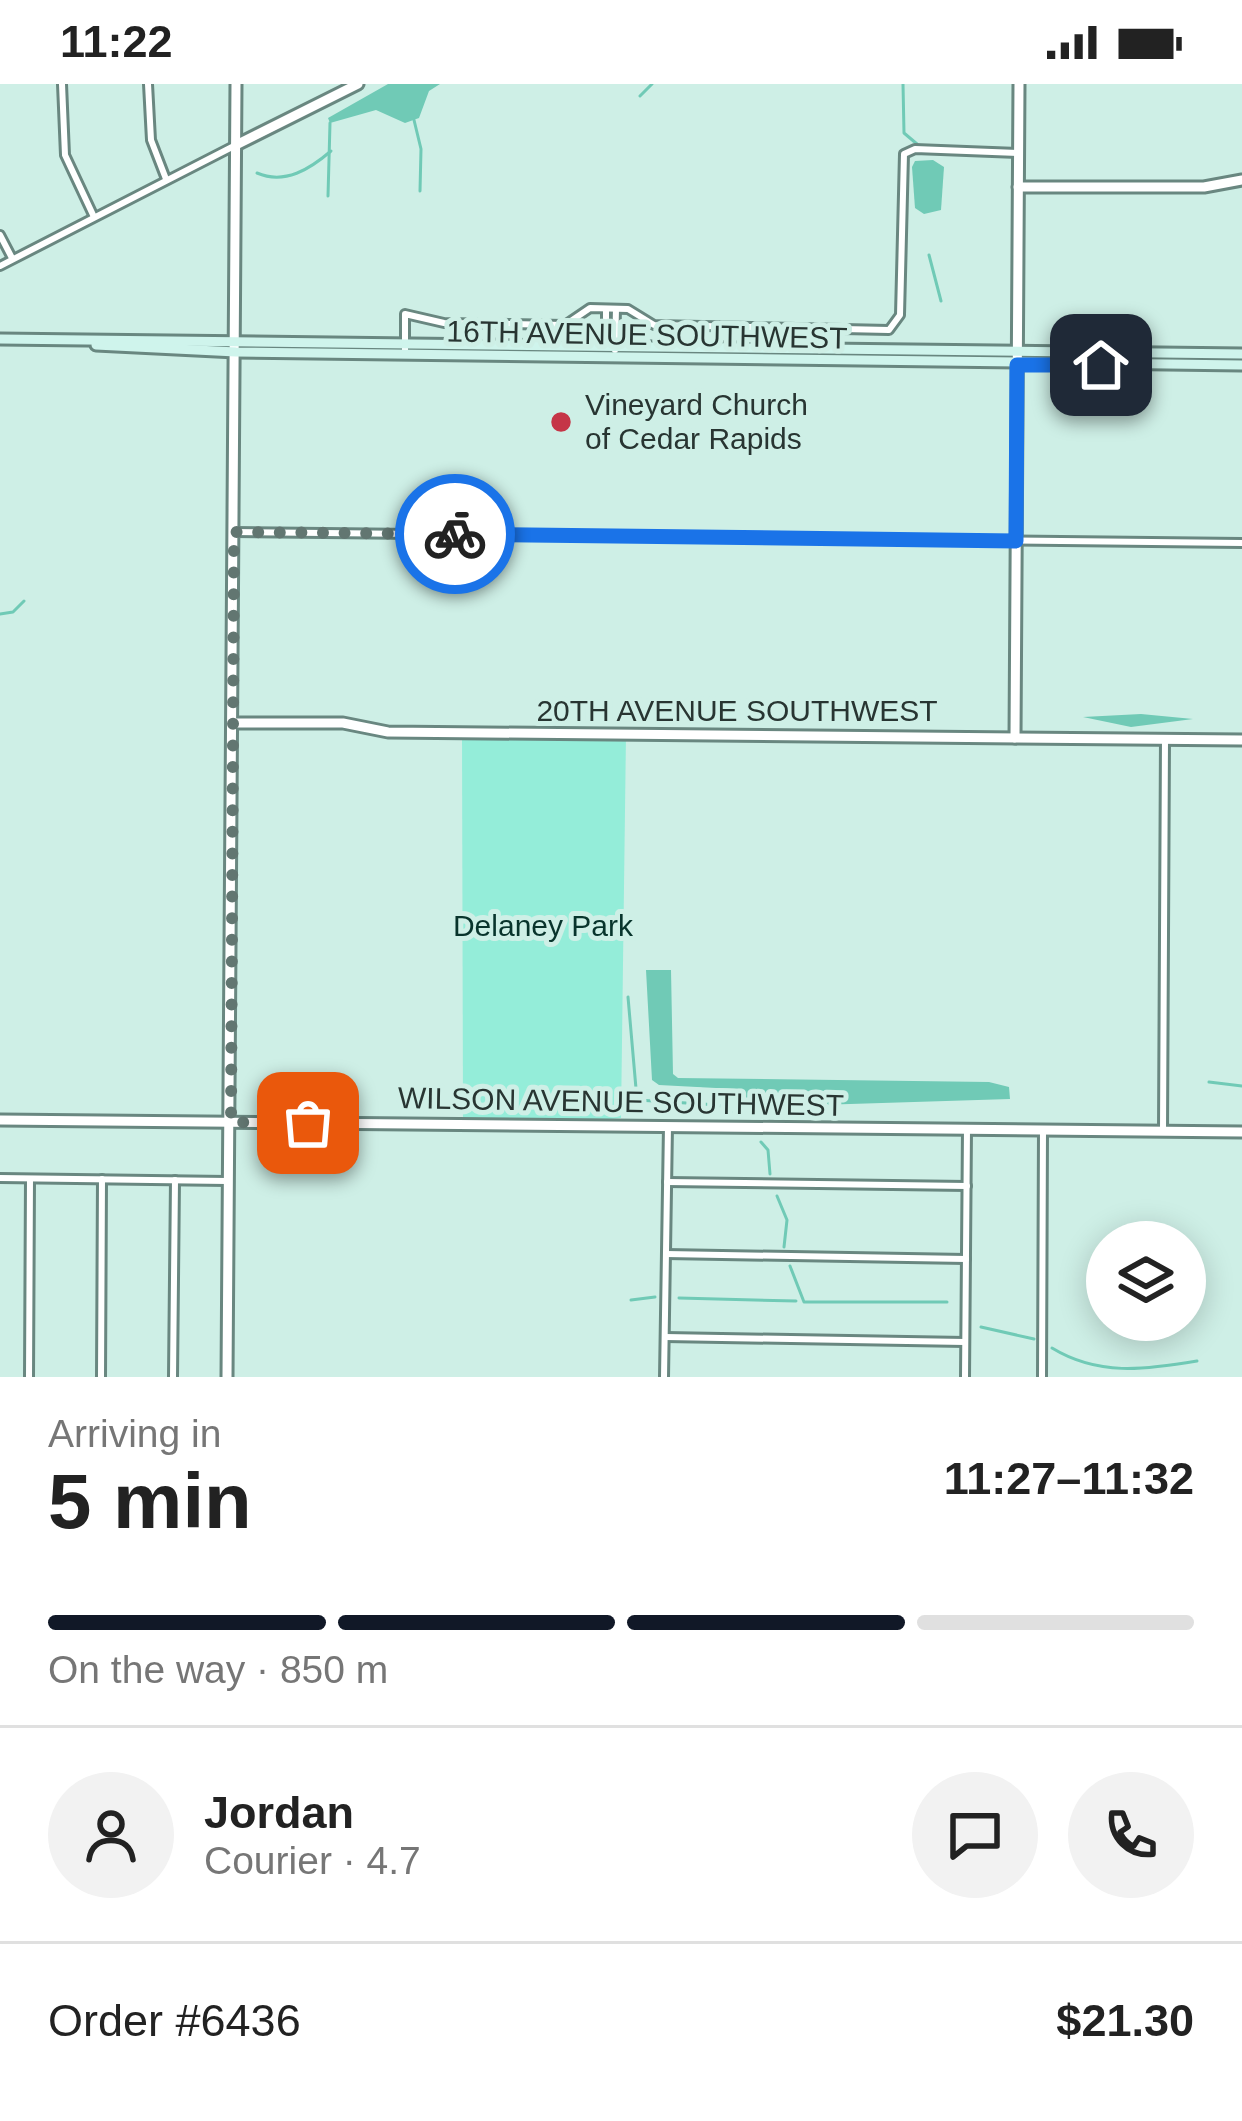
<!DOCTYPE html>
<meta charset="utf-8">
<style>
body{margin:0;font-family:Arial,sans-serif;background:#f2f2f2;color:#222;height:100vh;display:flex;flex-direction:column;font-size:45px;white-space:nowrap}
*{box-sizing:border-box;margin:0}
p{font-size:39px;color:#767676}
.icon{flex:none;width:66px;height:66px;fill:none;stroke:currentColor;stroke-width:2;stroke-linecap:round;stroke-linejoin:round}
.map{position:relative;height:1293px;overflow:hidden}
.side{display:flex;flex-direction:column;background:#fff;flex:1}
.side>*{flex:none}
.buttons{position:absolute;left:1086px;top:1137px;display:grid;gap:24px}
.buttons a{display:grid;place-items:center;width:120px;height:120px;border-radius:50%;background:#fff;box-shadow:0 6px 30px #0003;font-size:60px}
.pin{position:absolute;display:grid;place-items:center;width:102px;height:102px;color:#fff;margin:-51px;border-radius:24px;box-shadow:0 6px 18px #0006}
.courier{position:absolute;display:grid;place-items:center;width:120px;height:120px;margin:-60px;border:9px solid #1a73e8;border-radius:50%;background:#fff;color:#222;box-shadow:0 3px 15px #0007}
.summary em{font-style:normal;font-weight:600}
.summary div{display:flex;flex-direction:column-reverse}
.summary{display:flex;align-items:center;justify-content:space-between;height:204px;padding:0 48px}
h1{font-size:78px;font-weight:600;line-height:90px}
.bar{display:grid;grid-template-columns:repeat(4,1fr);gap:18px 12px;align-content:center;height:144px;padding:0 48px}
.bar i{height:15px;border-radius:9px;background:#e0e0e0}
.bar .selected{background:#111827}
.bar p{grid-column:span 4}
.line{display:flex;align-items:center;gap:30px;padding:0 48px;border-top:3px solid #e0e0e0}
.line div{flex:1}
.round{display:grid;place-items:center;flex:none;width:126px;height:126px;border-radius:63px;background:#f2f2f2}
.status{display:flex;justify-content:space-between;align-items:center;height:84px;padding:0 60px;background:#fff;direction:ltr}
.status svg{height:33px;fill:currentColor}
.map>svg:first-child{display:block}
.green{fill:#94edd9}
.water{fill:#70cab6}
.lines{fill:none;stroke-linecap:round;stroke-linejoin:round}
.stream{stroke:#70cab6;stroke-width:3}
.minor-casing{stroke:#698780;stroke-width:12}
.tertiary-casing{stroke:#698780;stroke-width:15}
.secondary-casing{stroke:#698780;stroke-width:15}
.minor{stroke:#fff;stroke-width:6}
.tertiary{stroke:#fff;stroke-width:9}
.secondary{stroke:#cff4ec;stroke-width:9}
.done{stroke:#627671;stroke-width:12;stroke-dasharray:0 21.6}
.route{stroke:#1a73e8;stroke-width:15}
.poi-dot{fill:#c53547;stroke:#ceefe6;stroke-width:4.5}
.labels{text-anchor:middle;stroke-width:10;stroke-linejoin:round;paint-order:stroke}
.street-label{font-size:30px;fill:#283532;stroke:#ceefe6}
.poi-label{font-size:30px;fill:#283532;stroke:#ceefe6;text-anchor:start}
.park-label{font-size:30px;fill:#08342c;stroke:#ceefe6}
</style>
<div class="status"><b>11:22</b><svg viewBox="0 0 49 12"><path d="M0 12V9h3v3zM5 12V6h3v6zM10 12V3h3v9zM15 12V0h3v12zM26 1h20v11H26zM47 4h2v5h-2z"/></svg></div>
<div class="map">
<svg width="1242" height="1293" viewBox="0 0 1242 1293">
<rect width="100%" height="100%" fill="#ceefe6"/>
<path class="green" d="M462,649L626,650L621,1034L556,1041L463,1040Z"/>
<g class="water">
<path d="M388,0H440L429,7L419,34L405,39L376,26L330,39L328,34Z"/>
<path d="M933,76L944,83L941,126L924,130L915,124L912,83L915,77Z"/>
<path d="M1141,630L1193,635L1131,643L1083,633Z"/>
<path d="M646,886H671L673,990L678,994L989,998L1009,1003L1010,1015L751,1023L735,1005L659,1001L652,996Z"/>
</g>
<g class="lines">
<g class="stream">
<path d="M903,0L904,49L917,60"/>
<path d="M640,12L652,0"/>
<path d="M414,36L421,65L420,107"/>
<path d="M257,89C285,101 310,85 331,67"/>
<path d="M328,112L330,39"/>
<path d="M929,171L941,217"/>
<path d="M0,530L13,528L24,517"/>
<path d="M628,913L637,1016L719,1021L731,1028"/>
<path d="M1209,998L1242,1002"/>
<path d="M761,1058L768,1066L770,1090"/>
<path d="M777,1112L787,1136L784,1163"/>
<path d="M790,1182L804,1218H947"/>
<path d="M679,1214L796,1217"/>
<path d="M631,1216L655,1213"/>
<path d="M981,1243L1034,1255"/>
<path d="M1052,1264C1098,1292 1144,1286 1197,1277"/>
</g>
<g class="minor-casing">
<g id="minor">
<path d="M62,0L65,71L94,133"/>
<path d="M148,0L151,56L166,95"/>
<path d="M0,151L12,174"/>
<path d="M0,182L236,61"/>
<path d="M606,263V225"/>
<path d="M615,266L616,225"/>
<path d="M405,271V230L444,239L565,241L590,224L628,225L654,241L889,246L900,231L904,70L915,65L1018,69"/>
<path d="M234,448L1242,459"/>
<path d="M1163,1047L1165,655"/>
<path d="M0,1094L227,1097"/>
<path d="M667,1098L967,1102"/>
<path d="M666,1170L966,1175"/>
<path d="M665,1253L965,1258"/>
<path d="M29,1293L30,1095"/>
<path d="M101,1293L102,1095"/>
<path d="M173,1293L175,1096"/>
<path d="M664,1293L668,1042"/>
<path d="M965,1293L967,1045"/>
<path d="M1042,1293L1043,1046"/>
</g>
</g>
<g class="tertiary-casing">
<g id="tertiary">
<path d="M236,61L358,0"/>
<path d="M1018,103H1204L1242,96"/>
<path d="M233,639H343L388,648L1242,656"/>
<path d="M1015,654L1019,0"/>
<path d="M0,1036L1242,1048"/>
<path d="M227,1293L236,0"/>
</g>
</g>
<g class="secondary-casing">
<g id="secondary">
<path d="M0,255L1242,270"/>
<path d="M96,261L236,268L1242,281"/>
</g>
</g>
<use href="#minor" class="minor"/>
<use href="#tertiary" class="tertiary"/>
<use href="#secondary" class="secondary"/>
</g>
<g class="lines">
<path class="done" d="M308,1039L231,1038L234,448L455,450"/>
<path class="route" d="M455,450L1016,457L1017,281H1101"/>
</g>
<circle class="poi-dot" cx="561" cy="338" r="12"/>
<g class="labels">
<g class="street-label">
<text transform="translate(647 251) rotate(1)" y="10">16TH AVENUE SOUTHWEST</text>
<text x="737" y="637">20TH AVENUE SOUTHWEST</text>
<text transform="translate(621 1018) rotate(1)" y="10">WILSON AVENUE SOUTHWEST</text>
</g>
<g class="poi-label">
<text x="585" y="331">Vineyard Church<tspan x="585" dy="34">of Cedar Rapids</tspan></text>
</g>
<g class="park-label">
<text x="543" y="852">Delaney Park</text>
</g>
</g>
</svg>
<div class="buttons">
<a><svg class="icon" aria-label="layers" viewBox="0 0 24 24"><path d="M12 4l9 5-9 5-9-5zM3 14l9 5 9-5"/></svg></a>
</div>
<div class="pin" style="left:308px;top:1039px;background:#ea580c"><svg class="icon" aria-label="bag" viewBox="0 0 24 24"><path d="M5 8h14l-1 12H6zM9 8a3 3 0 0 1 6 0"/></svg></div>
<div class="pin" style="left:1101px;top:281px;background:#1f2937"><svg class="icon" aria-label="home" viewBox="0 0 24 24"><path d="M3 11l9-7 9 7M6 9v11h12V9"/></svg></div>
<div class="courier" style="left:455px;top:450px"><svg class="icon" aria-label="bike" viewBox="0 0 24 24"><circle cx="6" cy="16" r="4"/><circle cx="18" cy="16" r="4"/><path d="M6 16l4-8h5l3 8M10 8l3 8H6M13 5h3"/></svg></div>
</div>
<section class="side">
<div class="summary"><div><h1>5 min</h1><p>Arriving in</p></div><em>11:27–11:32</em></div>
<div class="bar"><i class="selected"></i><i class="selected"></i><i class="selected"></i><i></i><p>On the way · 850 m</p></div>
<div class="line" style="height:216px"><a class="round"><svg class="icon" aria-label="person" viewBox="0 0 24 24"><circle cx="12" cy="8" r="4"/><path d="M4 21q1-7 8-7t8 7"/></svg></a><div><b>Jordan</b><p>Courier · 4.7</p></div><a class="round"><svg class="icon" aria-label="chat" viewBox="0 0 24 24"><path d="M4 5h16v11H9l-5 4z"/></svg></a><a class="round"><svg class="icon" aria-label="phone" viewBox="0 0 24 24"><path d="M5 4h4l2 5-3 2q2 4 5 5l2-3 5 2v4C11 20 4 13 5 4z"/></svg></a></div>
<div class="line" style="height:156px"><div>Order #6436</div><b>$21.30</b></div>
</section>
